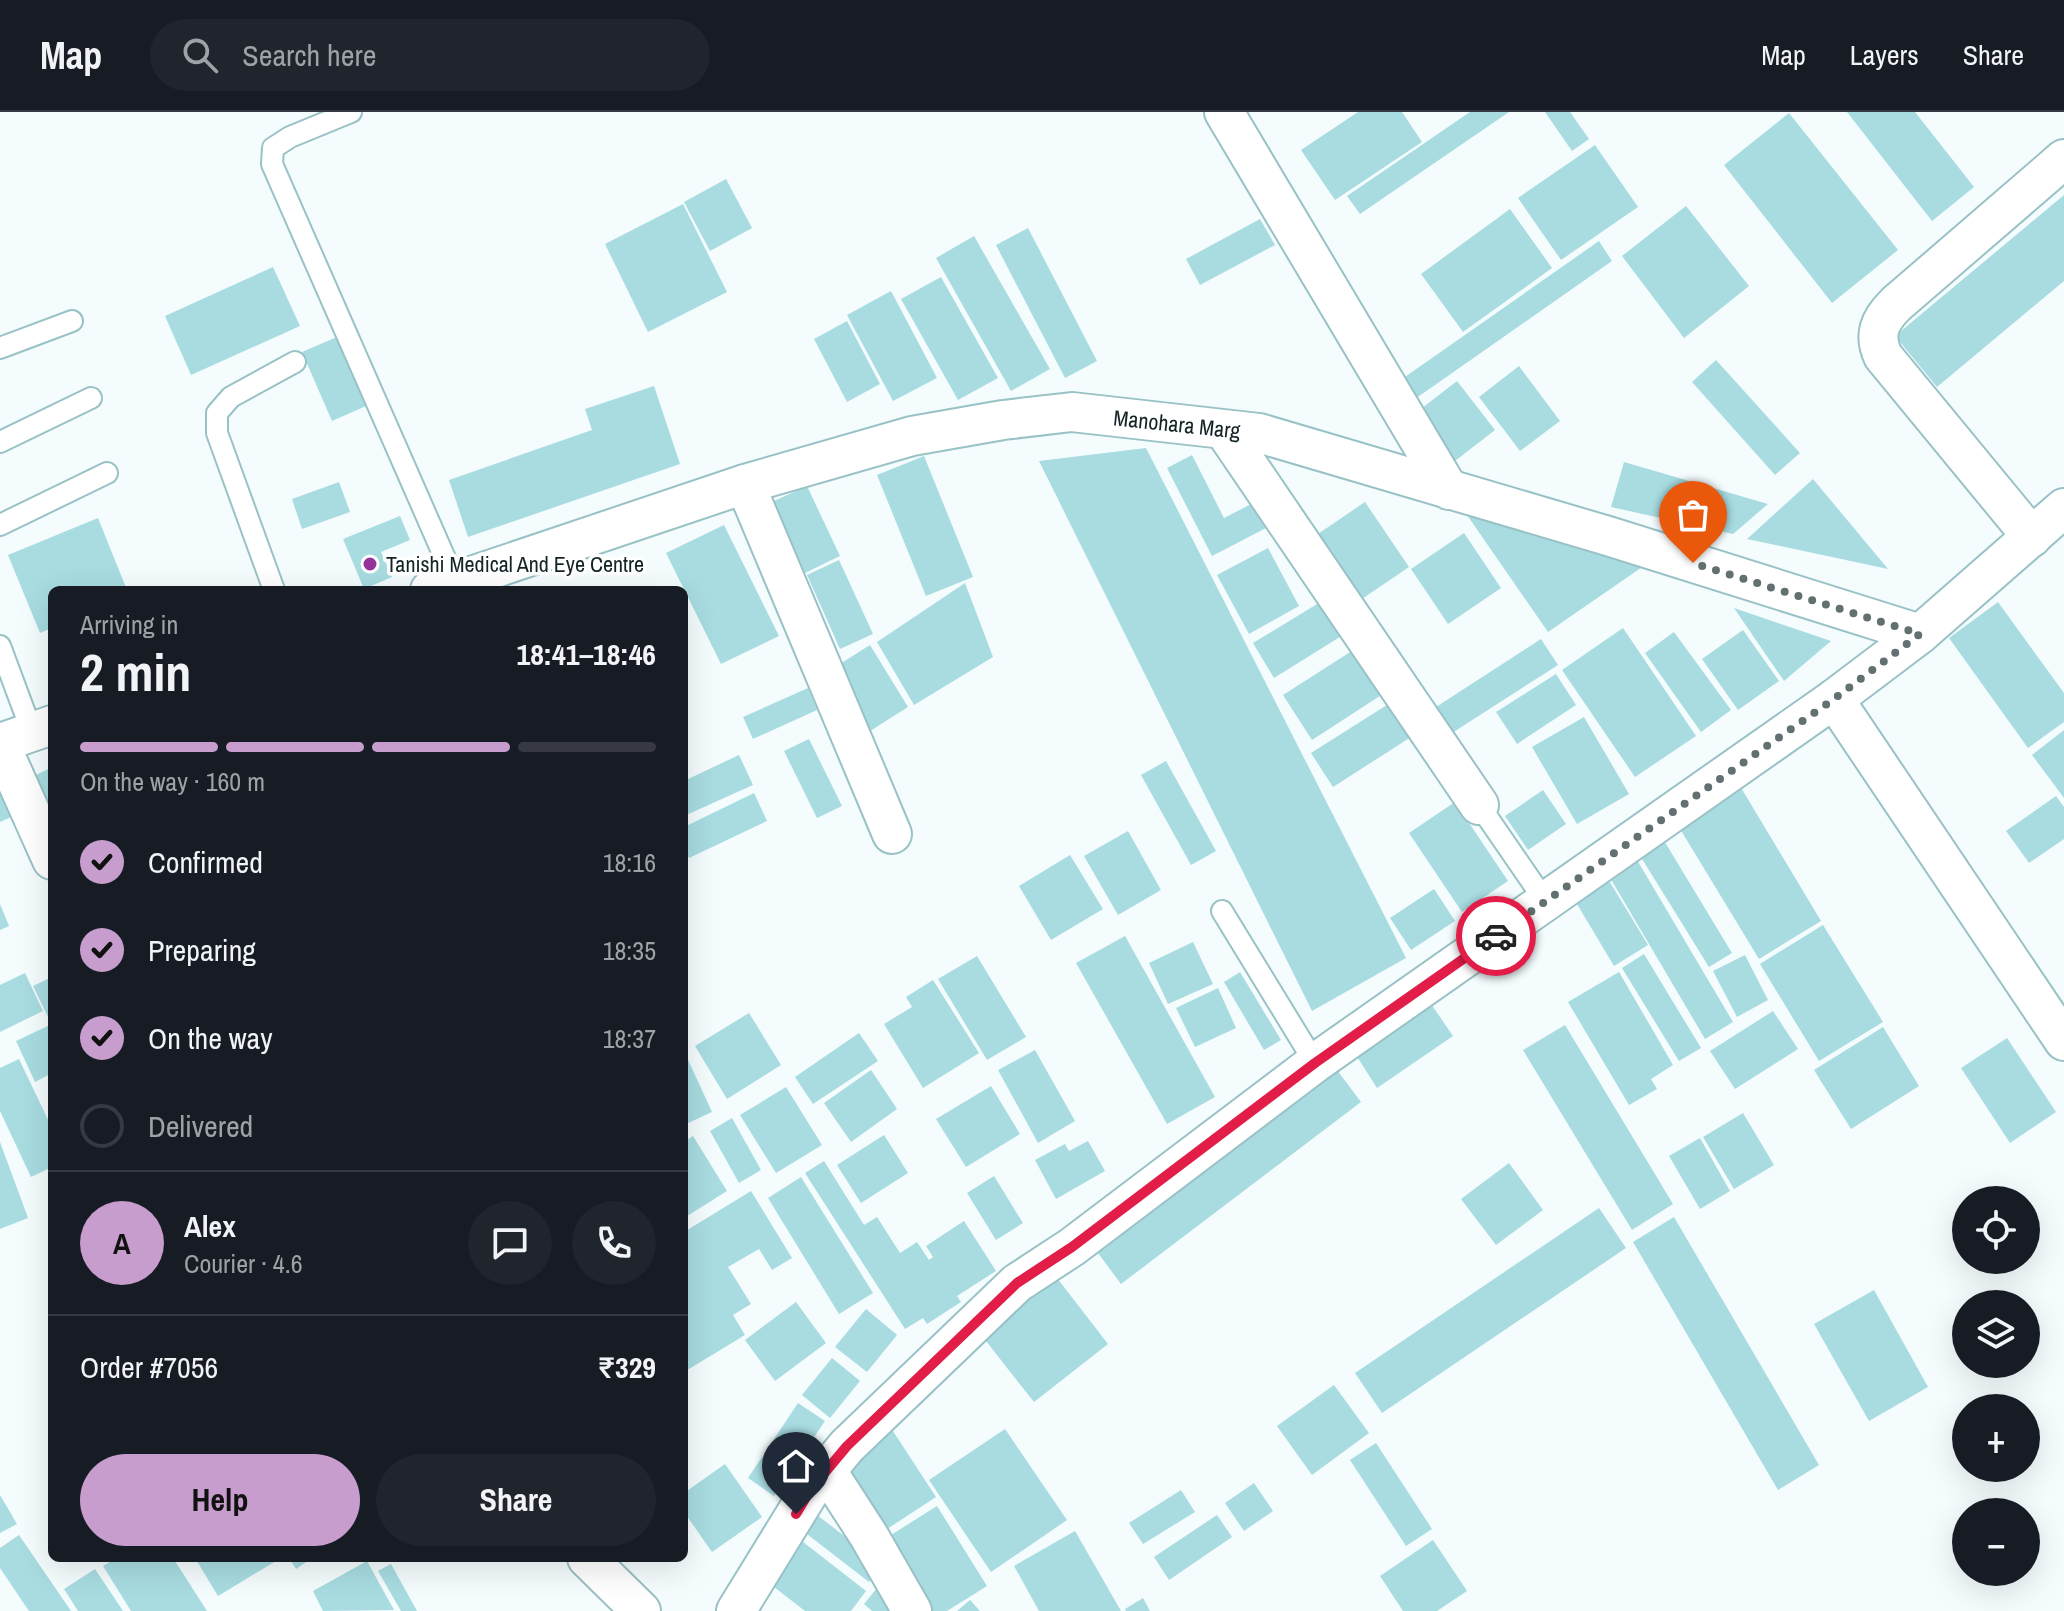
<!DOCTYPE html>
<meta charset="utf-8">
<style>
body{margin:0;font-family:"Archivo Narrow",sans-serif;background:#20242c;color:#f1f3f6;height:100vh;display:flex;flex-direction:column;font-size:30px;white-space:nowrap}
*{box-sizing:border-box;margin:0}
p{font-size:26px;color:#9ea1a6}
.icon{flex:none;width:44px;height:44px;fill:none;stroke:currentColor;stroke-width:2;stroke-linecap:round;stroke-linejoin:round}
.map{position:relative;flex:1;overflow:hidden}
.sheet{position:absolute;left:48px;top:474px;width:640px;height:976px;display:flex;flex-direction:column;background:#171b24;border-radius:12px;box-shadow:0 8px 32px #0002}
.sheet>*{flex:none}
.buttons{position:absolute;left:1952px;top:1074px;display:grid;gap:16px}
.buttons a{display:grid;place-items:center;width:88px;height:88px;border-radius:50%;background:#171b24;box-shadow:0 8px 32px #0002;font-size:40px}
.pin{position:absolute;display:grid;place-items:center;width:68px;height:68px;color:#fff;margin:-82px -34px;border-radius:50% 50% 50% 0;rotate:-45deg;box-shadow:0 0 8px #0007}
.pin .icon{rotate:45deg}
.courier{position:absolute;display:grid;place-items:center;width:80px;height:80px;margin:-40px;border:6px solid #e11d48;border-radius:50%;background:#fff;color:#222;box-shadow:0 2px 10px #0007}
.overview em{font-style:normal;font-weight:800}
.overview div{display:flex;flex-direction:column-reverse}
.overview{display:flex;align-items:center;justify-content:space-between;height:136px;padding:0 32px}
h1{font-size:52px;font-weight:800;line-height:60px}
.bar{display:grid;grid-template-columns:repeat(4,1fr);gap:12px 8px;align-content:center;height:96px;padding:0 32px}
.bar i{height:10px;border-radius:6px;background:#363941}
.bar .on{background:#c79dcd}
.bar p{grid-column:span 4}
.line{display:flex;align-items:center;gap:20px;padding:0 32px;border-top:2px solid #363941}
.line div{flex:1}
.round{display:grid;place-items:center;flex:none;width:84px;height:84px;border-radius:42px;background:#20242c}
ol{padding:0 32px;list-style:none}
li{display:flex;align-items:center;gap:24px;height:88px}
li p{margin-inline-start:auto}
li .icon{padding:8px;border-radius:50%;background:#c79dcd;color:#111;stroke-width:4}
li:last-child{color:#9ea1a6}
li i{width:44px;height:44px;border:4px solid #363941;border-radius:50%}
.primary-button{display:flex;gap:16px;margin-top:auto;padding:16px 32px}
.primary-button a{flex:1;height:92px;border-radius:48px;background:#c79dcd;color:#111;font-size:32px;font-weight:800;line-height:92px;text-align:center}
.primary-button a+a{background:#20242c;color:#f1f3f6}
header{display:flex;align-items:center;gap:48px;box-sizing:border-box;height:112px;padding:0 40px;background:#171b24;border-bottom:2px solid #363941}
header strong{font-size:38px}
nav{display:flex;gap:44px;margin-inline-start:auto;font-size:28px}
.search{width:560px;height:72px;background:#20242c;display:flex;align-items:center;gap:20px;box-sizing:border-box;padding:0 28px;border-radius:44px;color:#9ea1a6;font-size:30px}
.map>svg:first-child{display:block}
.building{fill:#a8dce1}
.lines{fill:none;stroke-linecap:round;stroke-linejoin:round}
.lane-casing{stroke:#99c2c6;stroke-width:24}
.street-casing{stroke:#99c2c6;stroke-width:42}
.lane{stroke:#fff;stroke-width:20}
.street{stroke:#fff;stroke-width:38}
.done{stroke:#627071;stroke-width:8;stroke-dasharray:0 14.4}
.route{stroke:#e11d48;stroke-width:10}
.poi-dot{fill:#93339b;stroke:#fff;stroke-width:3}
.labels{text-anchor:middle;stroke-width:7;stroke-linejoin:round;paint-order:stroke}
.street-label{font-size:22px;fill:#142426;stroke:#fff}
.poi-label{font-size:22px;fill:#142426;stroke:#fff;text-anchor:start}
</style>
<header>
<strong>Map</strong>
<div class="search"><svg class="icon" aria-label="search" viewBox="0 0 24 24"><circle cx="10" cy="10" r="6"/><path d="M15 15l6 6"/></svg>Search here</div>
<nav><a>Map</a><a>Layers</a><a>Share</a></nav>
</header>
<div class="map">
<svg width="2064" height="1499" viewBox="0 0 2064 1499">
<rect width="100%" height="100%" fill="#f4fcfd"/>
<g class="building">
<path d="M1358,0H1402L1422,30L1335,88L1301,38Z"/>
<path d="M1470,0H1509L1360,102L1347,84Z"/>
<path d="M1545,0H1570L1589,27L1572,39Z"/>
<path d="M1847,0H1915L1974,75L1932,109Z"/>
<path d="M1789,1L1898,138L1832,191L1724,53Z"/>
<path d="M1595,33L1638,95L1561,148L1518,86Z"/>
<path d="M726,67L752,116L710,139L684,90Z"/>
<path d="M2064,83V169L1937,275L1895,224Z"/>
<path d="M683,92L727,180L648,220L605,132Z"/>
<path d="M1686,94L1749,174L1684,226L1622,144Z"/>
<path d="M1510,97L1552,156L1463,220L1421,162Z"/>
<path d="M1260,107L1275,133L1200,173L1186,147Z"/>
<path d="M1028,116L1097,249L1065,266L996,133Z"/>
<path d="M974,124L1050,257L1011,279L936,146Z"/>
<path d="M1599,129L1612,149L1415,287L1402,267Z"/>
<path d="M273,155L300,214L191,263L165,204Z"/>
<path d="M941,165L998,266L958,288L901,187Z"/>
<path d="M891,179L937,266L893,289L847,203Z"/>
<path d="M847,209L880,272L847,290L814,227Z"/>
<path d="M337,225L366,294L332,309L302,240Z"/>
<path d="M1716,248L1800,341L1775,363L1692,270Z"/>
<path d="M1519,254L1560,309L1520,339L1479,285Z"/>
<path d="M1457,269L1495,318L1455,349L1417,300Z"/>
<path d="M654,274L680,352L468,425L449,368L592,318L585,297Z"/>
<path d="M1146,336L1406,846L1312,899L1039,349Z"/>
<path d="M1192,343L1224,406L1257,389L1270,414L1212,444L1167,356Z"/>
<path d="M924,344L973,465L926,484L877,363Z"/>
<path d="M1624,350L1768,392L1733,422L1611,395Z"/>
<path d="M1813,367L1888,457L1747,427Z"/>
<path d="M339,370L350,400L302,417L292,387Z"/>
<path d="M807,374L840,444L805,461L772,390Z"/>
<path d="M1365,390L1409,455L1356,491L1312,426Z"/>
<path d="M1467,403L1648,451L1548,520Z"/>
<path d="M400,404L410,428L381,440L392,465L364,477L343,427Z"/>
<path d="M98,406L127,478H52V516L40,521L8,443Z"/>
<path d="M724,413L779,524L721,552L666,441Z"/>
<path d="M1464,421L1501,476L1448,512L1411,457Z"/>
<path d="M1268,436L1299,494L1249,522L1217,463Z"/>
<path d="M839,448L873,522L840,537L807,463Z"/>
<path d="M965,471L993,545L914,593L877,530Z"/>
<path d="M1322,489L1343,523L1274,566L1253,531Z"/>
<path d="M1998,490L2064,581V610L2028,636L1949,526Z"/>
<path d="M1734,496L1831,529L1784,569Z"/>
<path d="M1623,516L1696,624L1635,665L1562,558Z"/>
<path d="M1743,518L1779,569L1738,598L1702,547Z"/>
<path d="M1674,520L1731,598L1701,620L1645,541Z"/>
<path d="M1541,527L1558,553L1452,621L1436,595Z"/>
<path d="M870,533L908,595L870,619L832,557Z"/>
<path d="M1358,535L1386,580L1312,628L1283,583Z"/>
<path d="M1556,562L1576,593L1517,632L1496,600Z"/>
<path d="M808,576L817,598L753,627L743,605Z"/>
<path d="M1390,591L1411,625L1333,675L1311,641Z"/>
<path d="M1584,605L1629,682L1577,712L1532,635Z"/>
<path d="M2064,618V686L2032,643Z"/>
<path d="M809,627L842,694L817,706L784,639Z"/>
<path d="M739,643L753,673L684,704V669Z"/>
<path d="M1166,649L1216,739L1191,753L1141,663Z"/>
<path d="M52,655V709L32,665Z"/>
<path d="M0,663L23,700L0,710Z"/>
<path d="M1737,669L1821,809L1759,847L1674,707Z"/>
<path d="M1543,678L1566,712L1528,738L1505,704Z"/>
<path d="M754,681L767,709L689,746L684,736V715Z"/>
<path d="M2056,684L2064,695V727L2029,751L2006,719Z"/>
<path d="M1455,690L1508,769L1462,800L1409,721Z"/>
<path d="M1128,719L1161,778L1118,803L1084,744Z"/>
<path d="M1663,727L1732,841L1709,855L1639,742Z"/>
<path d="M1070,743L1103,797L1051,828L1019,774Z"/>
<path d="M1637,748L1733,910L1705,927L1609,764Z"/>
<path d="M1608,767L1648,833L1614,854L1574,787Z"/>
<path d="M1434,777L1455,809L1411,838L1390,806Z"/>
<path d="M0,792L9,814L0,818Z"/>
<path d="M1823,813L1883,910L1819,949L1760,852Z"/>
<path d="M1125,824L1215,985L1167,1012L1076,851Z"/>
<path d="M1193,830L1213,872L1168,892L1149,851Z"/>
<path d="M1644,842L1701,936L1679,949L1622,856Z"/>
<path d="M1745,843L1768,888L1737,905L1713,859Z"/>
<path d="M977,844L1026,925L987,948L938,867Z"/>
<path d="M1240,860L1281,928L1264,938L1224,870Z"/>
<path d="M1619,860L1673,953L1651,967L1657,977L1629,993L1568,890Z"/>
<path d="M25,861L43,899L0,920V873Z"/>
<path d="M52,865V904L48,905L33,874Z"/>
<path d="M933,868L979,941L923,976L884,912L912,895L906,885Z"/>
<path d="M1218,876L1236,916L1195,935L1176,896Z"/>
<path d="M1431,892L1453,924L1377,976L1356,943Z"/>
<path d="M1773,899L1798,937L1735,977L1710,939Z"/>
<path d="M749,901L781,953L727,987L695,934Z"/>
<path d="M52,912V961L35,970L16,929Z"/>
<path d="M1565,913L1673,1092L1632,1118L1523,938Z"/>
<path d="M1883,915L1919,974L1851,1017L1814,958Z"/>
<path d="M859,921L878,949L813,992L795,965Z"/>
<path d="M2007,926L2056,1000L2010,1031L1961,956Z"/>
<path d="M1035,938L1075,1009L1038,1031L998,958Z"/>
<path d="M684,939L712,1000L684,1013Z"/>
<path d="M1328,946L1361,990L1121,1172L1089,1129Z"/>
<path d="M19,947L52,1016V1055L31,1065L0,999V956Z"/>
<path d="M871,958L897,997L851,1030L824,991Z"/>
<path d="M991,974L1020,1022L966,1055L936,1007Z"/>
<path d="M786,975L822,1033L776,1061L740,1003Z"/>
<path d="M1743,1001L1774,1053L1734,1077L1703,1025Z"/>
<path d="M732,1006L761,1058L739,1071L710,1019Z"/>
<path d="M884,1023L908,1061L861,1091L837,1053Z"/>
<path d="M693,1024L727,1079L684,1106V1030Z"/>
<path d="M1700,1026L1730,1079L1700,1097L1669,1044Z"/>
<path d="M1088,1029L1105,1059L1056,1087L1035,1048L1065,1032L1069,1039Z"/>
<path d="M0,1030L28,1106L0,1117Z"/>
<path d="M824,1049L864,1113L877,1105L900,1141L917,1130L929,1148L933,1145L926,1134L964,1109L996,1159L957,1184L961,1190L927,1212L923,1206L905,1217L805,1061Z"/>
<path d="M1509,1051L1543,1098L1496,1133L1461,1087Z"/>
<path d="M994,1064L1023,1111L996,1128L967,1081Z"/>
<path d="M801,1065L873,1181L839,1202L768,1086Z"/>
<path d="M751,1079L792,1146L772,1158L759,1137L728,1155L751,1192L733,1203L745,1223L684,1260V1120Z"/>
<path d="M1599,1096L1626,1136L1382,1301L1355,1261Z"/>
<path d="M1674,1105L1819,1353L1778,1378L1633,1130Z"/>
<path d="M1057,1166L1108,1232L1034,1290L982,1224Z"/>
<path d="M1874,1178L1928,1275L1869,1309L1814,1212Z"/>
<path d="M796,1190L826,1231L775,1269L745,1228Z"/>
<path d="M866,1197L897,1223L867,1260L835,1235Z"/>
<path d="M832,1246L860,1269L830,1306L802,1283Z"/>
<path d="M1334,1273L1369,1321L1312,1363L1277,1314Z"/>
<path d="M798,1291L825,1309L774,1384L748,1366Z"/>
<path d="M891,1316L936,1385L881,1421L837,1352Z"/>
<path d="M1005,1317L1067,1408L991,1460L929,1368Z"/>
<path d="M1376,1331L1432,1417L1406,1434L1350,1348Z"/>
<path d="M725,1352L762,1405L712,1440L684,1400V1381Z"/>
<path d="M1254,1371L1273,1399L1244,1419L1225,1391Z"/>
<path d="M1181,1378L1195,1400L1143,1432L1129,1411Z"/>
<path d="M0,1383L17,1412L0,1421Z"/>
<path d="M937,1394L987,1474L947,1499H916L875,1433Z"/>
<path d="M817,1403L882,1453L869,1470L803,1419Z"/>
<path d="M1217,1403L1232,1425L1169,1468L1154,1445Z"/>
<path d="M1075,1419L1121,1499H1039L1014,1454Z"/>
<path d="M19,1423L71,1499H29L0,1456V1436Z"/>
<path d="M798,1426L866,1479L851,1499H805L765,1468Z"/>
<path d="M1433,1428L1467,1479L1437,1499H1403L1380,1464Z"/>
<path d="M116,1446H173L207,1499H131L103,1454Z"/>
<path d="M195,1446H281L218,1484Z"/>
<path d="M289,1446H312L296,1457Z"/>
<path d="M367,1449L394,1498L323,1499L313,1479Z"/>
<path d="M391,1452L417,1499H401L378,1459Z"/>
<path d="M95,1457L123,1499H78L64,1477Z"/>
<path d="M881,1471L894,1499H872L864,1492Z"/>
<path d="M1143,1486L1150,1499H1126L1125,1497Z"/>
<path d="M970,1488L980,1499H957Z"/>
</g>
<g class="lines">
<g class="lane-casing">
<g id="lane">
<path d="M351,0L290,25L273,36L272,52L455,469"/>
<path d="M0,236L72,209"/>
<path d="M0,330L91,286"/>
<path d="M0,413L107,361"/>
<path d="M274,478L217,321V301L231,285L295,250"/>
<path d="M0,534L32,620"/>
<path d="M1479,693L1545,789"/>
<path d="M1222,799L1315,951"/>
</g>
</g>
<g class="street-casing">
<g id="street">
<path d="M1224,0L1449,378"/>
<path d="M1224,318L1479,693"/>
<path d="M745,372L892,722"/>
<path d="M2032,425L1883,244C1873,222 1880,208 1896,192L2064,47"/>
<path d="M430,478L745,372L912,324L1003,308L1072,300L1259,321L1608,424L1920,522"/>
<path d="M1834,587L2064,929"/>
<path d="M0,631L52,613"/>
<path d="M0,632L52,748"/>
<path d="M827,1359L869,1424L912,1499"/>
<path d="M587,1446L641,1499"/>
<path d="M736,1499L811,1377L847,1334L1017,1171L1072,1135L1315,951L1834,587L1920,522L2064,396"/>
</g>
</g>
<use href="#lane" class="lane"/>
<use href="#street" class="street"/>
</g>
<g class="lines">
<path class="done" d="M1496,824L1834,587L1920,522L1693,451"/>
<path class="route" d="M796,1402L811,1377L847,1334L1017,1171L1072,1135L1315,951L1496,824"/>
</g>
<circle class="poi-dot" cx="370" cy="452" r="8"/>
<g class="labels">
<g class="street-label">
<text transform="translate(1177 312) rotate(6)" y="8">Manohara Marg</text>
</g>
<g class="poi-label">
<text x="386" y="460">Tanishi Medical And Eye Centre</text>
</g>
</g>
</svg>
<div class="buttons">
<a><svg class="icon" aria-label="locate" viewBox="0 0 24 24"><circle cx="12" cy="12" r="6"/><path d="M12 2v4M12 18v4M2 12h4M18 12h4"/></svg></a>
<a><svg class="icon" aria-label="layers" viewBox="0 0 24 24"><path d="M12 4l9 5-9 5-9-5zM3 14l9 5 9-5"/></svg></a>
<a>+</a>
<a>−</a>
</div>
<div class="pin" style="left:1693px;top:451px;background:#ea580c"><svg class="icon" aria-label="bag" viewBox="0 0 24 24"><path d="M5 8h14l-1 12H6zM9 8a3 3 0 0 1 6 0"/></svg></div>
<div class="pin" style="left:796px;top:1402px;background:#1f2937"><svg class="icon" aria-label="home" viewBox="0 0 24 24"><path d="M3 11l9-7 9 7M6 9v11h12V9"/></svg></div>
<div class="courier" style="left:1496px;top:824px"><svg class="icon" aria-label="car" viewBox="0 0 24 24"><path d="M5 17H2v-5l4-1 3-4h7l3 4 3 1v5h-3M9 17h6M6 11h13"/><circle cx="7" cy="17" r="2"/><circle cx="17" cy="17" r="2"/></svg></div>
<section class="sheet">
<div class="overview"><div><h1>2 min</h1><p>Arriving in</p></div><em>18:41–18:46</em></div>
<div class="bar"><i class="on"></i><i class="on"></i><i class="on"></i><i></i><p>On the way · 160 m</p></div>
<ol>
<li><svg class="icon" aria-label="check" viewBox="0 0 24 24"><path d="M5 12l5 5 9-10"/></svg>Confirmed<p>18:16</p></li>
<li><svg class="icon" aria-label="check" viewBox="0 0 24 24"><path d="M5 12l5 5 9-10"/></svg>Preparing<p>18:35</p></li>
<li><svg class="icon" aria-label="check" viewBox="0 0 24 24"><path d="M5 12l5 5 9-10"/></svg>On the way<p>18:37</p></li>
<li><i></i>Delivered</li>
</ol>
<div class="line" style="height:144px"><b class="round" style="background:#c79dcd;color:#111">A</b><div><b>Alex</b><p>Courier · 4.6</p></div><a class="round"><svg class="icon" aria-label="chat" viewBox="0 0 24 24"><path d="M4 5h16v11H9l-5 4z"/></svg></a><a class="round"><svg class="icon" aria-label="phone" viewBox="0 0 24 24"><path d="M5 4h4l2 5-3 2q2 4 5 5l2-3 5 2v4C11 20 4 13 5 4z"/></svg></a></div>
<div class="line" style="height:104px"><div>Order #7056</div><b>₹329</b></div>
<div class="primary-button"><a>Help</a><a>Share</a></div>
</section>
</div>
